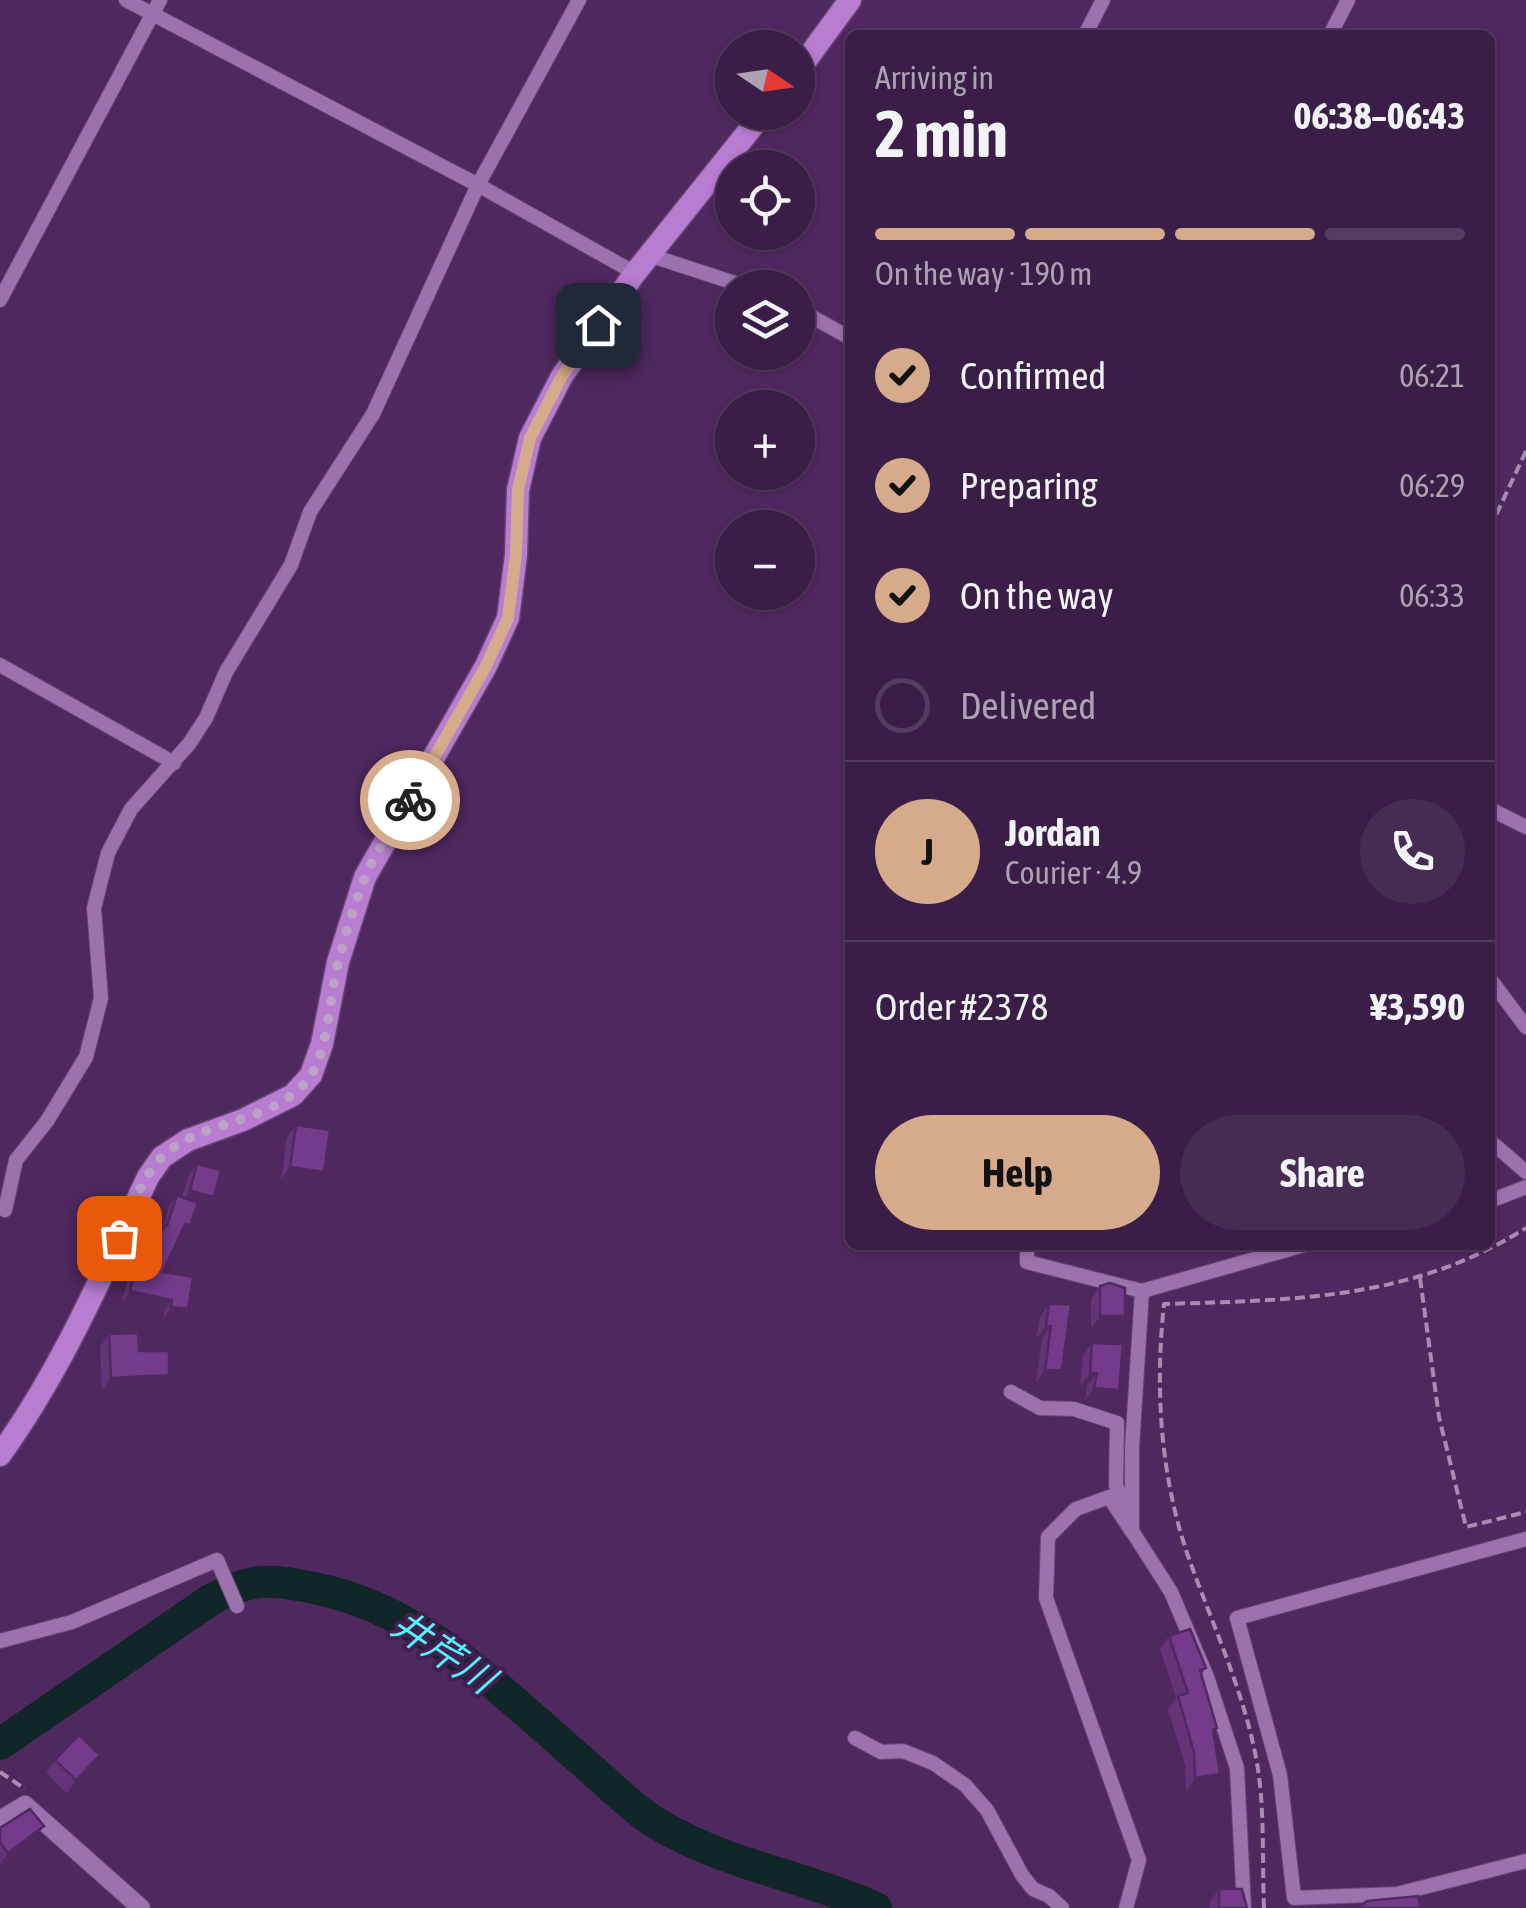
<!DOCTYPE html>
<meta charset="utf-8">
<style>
body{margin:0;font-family:"Asap Condensed","Noto Sans JP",sans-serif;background:#462b52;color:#f1f3f6;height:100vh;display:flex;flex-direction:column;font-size:38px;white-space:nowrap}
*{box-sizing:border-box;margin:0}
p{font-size:32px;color:#aca2b4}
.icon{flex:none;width:55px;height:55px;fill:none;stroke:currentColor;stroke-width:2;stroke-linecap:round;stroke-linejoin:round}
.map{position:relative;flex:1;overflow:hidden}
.side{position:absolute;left:845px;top:30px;width:650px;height:1220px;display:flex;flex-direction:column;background:#3b1e47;border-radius:15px;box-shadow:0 2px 8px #0004,0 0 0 2px #543c60}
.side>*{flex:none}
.needle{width:65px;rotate:103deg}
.tools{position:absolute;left:715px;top:30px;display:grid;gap:20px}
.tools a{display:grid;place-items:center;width:100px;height:100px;border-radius:50%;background:#3b1e47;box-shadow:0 2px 8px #0004,0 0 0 2px #543c60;font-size:50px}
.pin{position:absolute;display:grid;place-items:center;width:85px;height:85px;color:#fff;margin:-42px;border-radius:20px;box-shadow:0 5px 15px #0006}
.courier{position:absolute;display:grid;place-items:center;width:100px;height:100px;margin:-50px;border:8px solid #d6ab8b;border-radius:50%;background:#fff;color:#222;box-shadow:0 2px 12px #0007}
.head em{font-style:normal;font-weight:700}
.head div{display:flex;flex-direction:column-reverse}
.head{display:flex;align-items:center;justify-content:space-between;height:170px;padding:0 30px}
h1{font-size:65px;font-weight:700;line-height:75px}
.bar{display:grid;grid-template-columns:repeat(4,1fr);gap:15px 10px;align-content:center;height:120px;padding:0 30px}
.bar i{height:12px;border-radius:8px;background:#543c60}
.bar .active{background:#d6ab8b}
.bar p{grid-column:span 4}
.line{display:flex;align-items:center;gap:25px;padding:0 30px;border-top:2px solid #543c60}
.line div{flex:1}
.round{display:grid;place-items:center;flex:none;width:105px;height:105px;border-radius:52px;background:#462b52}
ol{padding:0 30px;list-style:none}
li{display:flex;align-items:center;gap:30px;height:110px}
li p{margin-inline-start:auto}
li .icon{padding:10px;border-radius:50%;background:#d6ab8b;color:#111;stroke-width:4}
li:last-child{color:#aca2b4}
li i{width:55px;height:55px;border:5px solid #543c60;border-radius:50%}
.action{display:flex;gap:20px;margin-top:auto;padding:20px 30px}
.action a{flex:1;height:115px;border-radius:60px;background:#d6ab8b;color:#111;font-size:40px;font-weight:700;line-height:115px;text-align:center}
.action a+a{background:#462b52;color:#f1f3f6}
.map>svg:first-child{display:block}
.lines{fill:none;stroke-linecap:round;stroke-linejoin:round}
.river{stroke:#112626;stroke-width:32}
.minor-casing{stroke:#664573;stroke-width:16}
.tertiary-casing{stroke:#664573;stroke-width:20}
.primary-casing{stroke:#664573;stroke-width:25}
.path{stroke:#a88cb4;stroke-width:4;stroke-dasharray:10 5;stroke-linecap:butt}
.minor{stroke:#9c72ae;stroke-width:14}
.tertiary{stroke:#9c72ae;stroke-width:18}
.primary{stroke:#b87cd1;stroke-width:22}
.wall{fill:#643378}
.shaded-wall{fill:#512961}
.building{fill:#743b8b;stroke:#512961;stroke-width:2.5}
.done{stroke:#bba2c6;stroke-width:10;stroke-dasharray:0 18}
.route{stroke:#d6ab8b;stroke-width:12}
.labels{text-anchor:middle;stroke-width:8;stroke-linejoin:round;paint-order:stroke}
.water-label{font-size:38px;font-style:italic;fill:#52f6f6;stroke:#441e53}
</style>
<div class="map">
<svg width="1526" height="1908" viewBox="0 0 1526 1908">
<rect width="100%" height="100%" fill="#4f285f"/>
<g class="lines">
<path class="river" d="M0,1744L212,1599C253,1577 270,1579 314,1588C426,1610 508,1698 591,1769C612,1787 633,1809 656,1823C727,1866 803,1875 876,1908"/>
<g class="minor-casing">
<g id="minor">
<path d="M126,0L478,185L635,273"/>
<path d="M1085,35L1103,0"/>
<path d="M1330,35L1348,0"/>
<path d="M649,255L750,288"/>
<path d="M0,300L160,0"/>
<path d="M798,309L850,338"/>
<path d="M0,665L174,763"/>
<path d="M1490,809L1526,827"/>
<path d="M1490,979L1526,1027"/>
<path d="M1490,1141L1526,1172"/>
<path d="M1490,1201L1526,1187"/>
<path d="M5,1210L16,1160L47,1121L86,1057L101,998L94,908L108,853L131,809L189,744L206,718L226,672L291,565L310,512L373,414L478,185L579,0"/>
<path d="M1027,1245V1262L1142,1291L1304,1245"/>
<path d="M1142,1291L1132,1448V1531L1171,1592L1207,1677L1237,1768L1244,1908"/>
<path d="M1011,1392L1040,1408L1074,1409L1117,1423L1116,1485L1125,1511"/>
<path d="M1526,1539L1237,1618L1280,1775L1294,1898L1397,1894L1526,1861"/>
<path d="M0,1641L72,1622L217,1560L237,1606"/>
<path d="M855,1738L881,1752L903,1751L933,1763L965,1785L987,1810L1022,1875L1033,1889L1049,1896L1062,1908"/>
<path d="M1126,1908L1139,1860L1046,1598L1048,1537L1076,1509L1109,1497L1131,1530"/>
</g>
</g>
<g class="tertiary-casing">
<path id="tertiary" d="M0,1820L25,1805L141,1908"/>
</g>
<g class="primary-casing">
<g id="primary">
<path d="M798,71L850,0"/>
<path d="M0,1455C62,1369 103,1273 148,1177L162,1157L188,1140L243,1120L293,1095L311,1075L322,1044L338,962L365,877L486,666L508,618L516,555L518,490L530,438L562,376L635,273L764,112"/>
</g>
</g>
<g class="path">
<path d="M1490,528L1526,451"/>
<path d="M1420,1278L1439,1417L1466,1527L1526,1512"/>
<path d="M0,1772L25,1789"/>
<path d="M1264,1908C1262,1861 1265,1809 1257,1763C1244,1690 1211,1622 1187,1553C1160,1473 1155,1387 1164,1304C1294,1300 1412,1300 1526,1228"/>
</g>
<use href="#minor" class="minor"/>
<use href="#tertiary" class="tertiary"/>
<use href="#primary" class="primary"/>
</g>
<g class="wall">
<path d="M296,1125L324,1172L315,1185L281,1180L287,1138Z"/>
<path d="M197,1164L214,1197L205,1210L196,1208L181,1237L179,1236L163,1272L188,1309L179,1321L163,1319L164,1312L122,1303L130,1268L138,1256L146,1258L162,1229L169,1207L177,1195L182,1197L188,1177Z"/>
<path d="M1100,1286L1125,1316L1116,1329H1091V1299Z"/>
<path d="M1049,1304H1071L1053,1383H1036L1042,1339H1036L1040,1317Z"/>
<path d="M109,1334L139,1351L160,1388L102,1391L100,1347Z"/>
<path d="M1092,1343L1119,1390L1110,1403L1085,1401L1087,1386H1080L1083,1356Z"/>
<path d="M1169,1636L1206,1668L1202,1674L1214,1733L1211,1787L1186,1791L1185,1765L1168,1709L1176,1698L1160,1649Z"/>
<path d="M100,1755L91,1768L67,1793L46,1773L55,1760Z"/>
<path d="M44,1826L34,1839L0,1866V1828Z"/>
<path d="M1219,1889L1247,1908H1210V1902Z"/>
</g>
<g class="shaded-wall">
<path d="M290,1167L324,1172L315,1185L281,1180Z"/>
<path d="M190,1191L214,1197L205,1210L180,1204Z"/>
<path d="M185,1224L190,1225L181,1237L176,1236Z"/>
<path d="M130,1291L172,1300L164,1312L122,1303Z"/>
<path d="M171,1307L188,1309L179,1321L163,1319Z"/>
<path d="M1100,1316H1125L1116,1329H1091Z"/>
<path d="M1046,1326H1051L1042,1339H1036Z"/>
<path d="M1045,1370H1062L1053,1383H1036Z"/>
<path d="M1090,1373H1097L1087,1386H1080Z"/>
<path d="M169,1375L160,1388L102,1391L111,1378Z"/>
<path d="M1094,1388L1119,1390L1110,1403L1085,1401Z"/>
<path d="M100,1755L91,1768L67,1793L76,1780Z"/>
<path d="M1220,1774L1211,1787L1186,1791L1195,1778Z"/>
<path d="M44,1826L34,1839L0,1865L8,1853Z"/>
</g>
<g class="building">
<path d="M296,1125L330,1130L324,1172L290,1167Z"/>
<path d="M197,1164L221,1170L214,1197L190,1191Z"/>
<path d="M177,1195L198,1203L190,1225L185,1224L163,1272L193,1277L188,1309L171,1307L172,1300L130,1291L138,1256L149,1259L165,1225L167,1226Z"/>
<path d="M1110,1283L1125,1288V1316H1100V1286Z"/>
<path d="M1049,1304H1071L1062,1370H1045L1051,1326H1046Z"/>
<path d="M138,1333L139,1351H169V1375L111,1378L109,1334Z"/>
<path d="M1092,1343L1123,1344L1119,1390L1094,1388L1097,1373H1090Z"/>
<path d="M1190,1629L1206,1668L1200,1670L1217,1728L1213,1730L1220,1774L1195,1778L1194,1752L1178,1696L1188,1693L1169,1636Z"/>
<path d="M79,1735L100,1755L76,1780L55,1760Z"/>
<path d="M30,1809L44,1826L8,1853L0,1842V1828Z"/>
<path d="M1219,1889H1242L1247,1908H1219Z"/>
<path d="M1418,1896L1420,1908H1358L1367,1901Z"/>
</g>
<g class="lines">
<path class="done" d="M119,1238C131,1213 141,1177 162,1157C202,1118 274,1125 309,1078C329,1051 329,994 339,960C346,933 354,905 364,880C375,852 395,826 410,800"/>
<path class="route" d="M410,800L486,666L508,618L516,555L518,490L530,438L562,376L598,325"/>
</g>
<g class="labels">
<g class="water-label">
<text transform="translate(443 1652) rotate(34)" y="13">井芹川</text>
</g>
</g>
</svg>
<div class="tools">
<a><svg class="needle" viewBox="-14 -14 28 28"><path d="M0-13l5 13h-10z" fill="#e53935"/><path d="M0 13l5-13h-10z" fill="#aca2b4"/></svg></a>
<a><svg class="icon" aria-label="locate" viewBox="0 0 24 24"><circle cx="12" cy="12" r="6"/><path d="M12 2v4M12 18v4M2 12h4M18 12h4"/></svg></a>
<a><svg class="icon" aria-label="layers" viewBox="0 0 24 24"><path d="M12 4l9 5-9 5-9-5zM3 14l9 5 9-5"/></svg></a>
<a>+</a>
<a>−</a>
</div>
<div class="pin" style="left:119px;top:1238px;background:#ea580c"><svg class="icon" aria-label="bag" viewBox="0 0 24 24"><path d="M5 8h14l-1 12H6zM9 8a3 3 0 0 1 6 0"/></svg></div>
<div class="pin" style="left:598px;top:325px;background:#1f2937"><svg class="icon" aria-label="home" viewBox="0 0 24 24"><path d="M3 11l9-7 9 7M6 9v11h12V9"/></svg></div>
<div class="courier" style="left:410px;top:800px"><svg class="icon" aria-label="bike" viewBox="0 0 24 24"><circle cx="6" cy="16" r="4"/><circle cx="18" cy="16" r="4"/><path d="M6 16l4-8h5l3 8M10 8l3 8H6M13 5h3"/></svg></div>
<section class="side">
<div class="head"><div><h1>2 min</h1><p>Arriving in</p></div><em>06:38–06:43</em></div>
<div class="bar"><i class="active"></i><i class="active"></i><i class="active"></i><i></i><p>On the way · 190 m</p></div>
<ol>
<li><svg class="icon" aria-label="check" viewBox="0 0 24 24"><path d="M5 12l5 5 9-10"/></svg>Confirmed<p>06:21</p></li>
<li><svg class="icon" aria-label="check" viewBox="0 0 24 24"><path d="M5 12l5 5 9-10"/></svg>Preparing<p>06:29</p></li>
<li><svg class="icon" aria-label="check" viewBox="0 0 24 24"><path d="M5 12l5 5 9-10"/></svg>On the way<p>06:33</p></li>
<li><i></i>Delivered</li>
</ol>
<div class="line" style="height:180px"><b class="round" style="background:#d6ab8b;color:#111">J</b><div><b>Jordan</b><p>Courier · 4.9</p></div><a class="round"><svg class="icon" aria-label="phone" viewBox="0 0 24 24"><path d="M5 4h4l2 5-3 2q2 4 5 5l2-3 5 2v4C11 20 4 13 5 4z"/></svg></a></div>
<div class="line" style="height:130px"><div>Order #2378</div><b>¥3,590</b></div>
<div class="action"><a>Help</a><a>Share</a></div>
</section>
</div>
